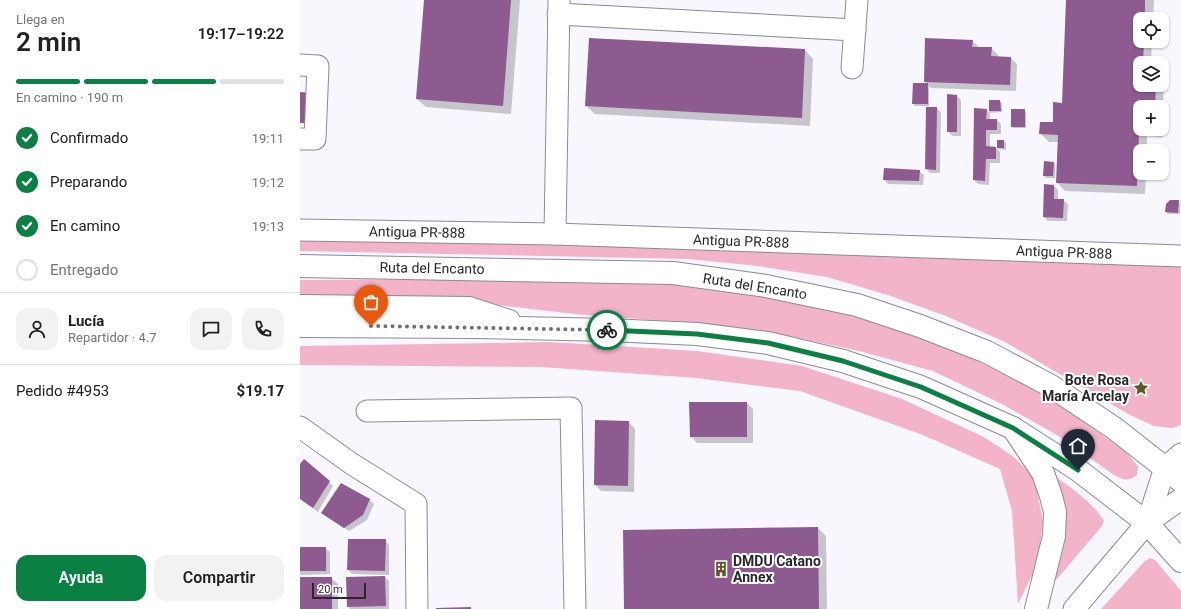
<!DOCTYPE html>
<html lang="es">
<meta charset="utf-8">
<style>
body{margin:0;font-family:Roboto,sans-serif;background:#f2f2f2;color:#202124;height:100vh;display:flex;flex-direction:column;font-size:15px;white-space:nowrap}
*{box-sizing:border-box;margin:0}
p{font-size:13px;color:#757577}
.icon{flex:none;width:22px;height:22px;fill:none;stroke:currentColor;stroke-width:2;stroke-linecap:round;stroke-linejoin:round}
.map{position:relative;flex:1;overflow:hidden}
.side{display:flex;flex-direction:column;background:#fff;width:300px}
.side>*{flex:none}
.buttons{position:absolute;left:833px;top:12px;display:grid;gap:8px}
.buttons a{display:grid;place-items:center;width:36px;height:36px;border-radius:8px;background:#fff;box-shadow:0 1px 3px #0004;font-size:20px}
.scale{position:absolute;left:12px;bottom:10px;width:54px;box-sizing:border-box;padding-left:4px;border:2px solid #28282c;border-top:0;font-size:11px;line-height:14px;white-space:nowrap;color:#28282c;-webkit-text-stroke:3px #fff;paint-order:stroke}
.pin{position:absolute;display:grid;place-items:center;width:34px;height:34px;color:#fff;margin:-41px -17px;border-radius:50% 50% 50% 0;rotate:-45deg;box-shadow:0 0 4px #0007}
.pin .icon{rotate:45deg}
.courier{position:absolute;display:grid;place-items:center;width:40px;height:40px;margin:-20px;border:3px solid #0b8043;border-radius:50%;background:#fff;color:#222;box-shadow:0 1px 5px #0007}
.head em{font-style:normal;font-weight:600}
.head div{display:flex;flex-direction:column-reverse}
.head{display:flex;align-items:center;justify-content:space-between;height:68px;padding:0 16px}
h1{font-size:26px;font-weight:600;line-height:30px}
.bar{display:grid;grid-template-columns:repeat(4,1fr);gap:6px 4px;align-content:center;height:48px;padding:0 16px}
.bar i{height:5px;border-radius:3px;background:#e0e0e0}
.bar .active{background:#0b8043}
.bar p{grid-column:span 4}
.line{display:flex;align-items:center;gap:10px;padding:0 16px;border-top:1px solid #e0e0e0}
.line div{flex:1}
.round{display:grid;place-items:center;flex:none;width:42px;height:42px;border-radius:12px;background:#f2f2f2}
ol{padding:0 16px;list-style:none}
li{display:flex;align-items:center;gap:12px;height:44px}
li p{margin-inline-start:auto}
li .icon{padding:4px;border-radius:50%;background:#0b8043;color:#fff;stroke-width:4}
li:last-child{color:#757577}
li i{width:22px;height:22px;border:2px solid #e0e0e0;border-radius:50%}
.primary-button{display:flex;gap:8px;margin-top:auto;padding:8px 16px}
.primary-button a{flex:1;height:46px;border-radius:12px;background:#0b8043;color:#fff;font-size:16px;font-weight:600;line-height:46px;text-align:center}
.primary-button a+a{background:#f2f2f2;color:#202124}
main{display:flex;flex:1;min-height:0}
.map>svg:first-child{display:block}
.green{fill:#f3b3c8}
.shadow{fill:#0003;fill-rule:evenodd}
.building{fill:#8d5b8f}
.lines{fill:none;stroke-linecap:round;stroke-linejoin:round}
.minor-casing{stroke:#8c8a94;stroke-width:23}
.major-casing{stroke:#8c8a94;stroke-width:24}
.highway-casing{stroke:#8c8a94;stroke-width:24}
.minor{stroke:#fff;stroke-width:21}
.major{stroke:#fff;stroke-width:22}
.highway{stroke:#fff;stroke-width:22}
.done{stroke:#717076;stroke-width:4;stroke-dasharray:0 7.2}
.route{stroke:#0b8043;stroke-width:5}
.labels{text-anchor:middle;stroke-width:4;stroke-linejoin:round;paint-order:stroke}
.street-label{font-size:14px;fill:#28282c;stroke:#fff}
.poi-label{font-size:14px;font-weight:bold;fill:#28282c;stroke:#fff;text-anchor:end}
</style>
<main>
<section class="side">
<div class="head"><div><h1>2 min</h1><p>Llega en</p></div><em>19:17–19:22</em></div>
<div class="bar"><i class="active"></i><i class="active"></i><i class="active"></i><i></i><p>En camino · 190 m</p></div>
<ol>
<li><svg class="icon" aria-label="check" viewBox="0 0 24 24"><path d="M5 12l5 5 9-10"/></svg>Confirmado<p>19:11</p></li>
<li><svg class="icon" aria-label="check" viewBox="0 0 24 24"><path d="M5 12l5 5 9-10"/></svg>Preparando<p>19:12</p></li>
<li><svg class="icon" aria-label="check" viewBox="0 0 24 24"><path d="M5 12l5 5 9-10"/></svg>En camino<p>19:13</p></li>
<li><i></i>Entregado</li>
</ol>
<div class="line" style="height:72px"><a class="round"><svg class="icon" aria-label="person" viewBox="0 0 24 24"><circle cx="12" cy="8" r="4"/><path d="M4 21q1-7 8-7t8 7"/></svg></a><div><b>Lucía</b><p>Repartidor · 4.7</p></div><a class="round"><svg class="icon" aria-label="chat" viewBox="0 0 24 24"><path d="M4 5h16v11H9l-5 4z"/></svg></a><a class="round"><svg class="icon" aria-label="phone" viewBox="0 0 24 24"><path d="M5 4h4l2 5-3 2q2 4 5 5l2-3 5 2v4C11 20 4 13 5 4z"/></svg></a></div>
<div class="line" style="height:52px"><div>Pedido #4953</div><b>$19.17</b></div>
<div class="primary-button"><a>Ayuda</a><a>Compartir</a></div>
</section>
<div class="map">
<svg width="881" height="609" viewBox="0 0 881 609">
<rect width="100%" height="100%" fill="#f8f7fe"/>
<g class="green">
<path d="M0,238L228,243L881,266V425L872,428L854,426L830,415L705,342L646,316L588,295L527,277L458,266L389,259L0,251Z"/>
<path d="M274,278L358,281L419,287L559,316L613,333L665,355L723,383L774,415L826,452L838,466L837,475C827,482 824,480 814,475L757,435L702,404L633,371L559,351L494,337L416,325L275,314L155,300L0,301V280Z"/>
<path d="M250,342L397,351L502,366L602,399L684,437L714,457L734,477L743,521L738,563L718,604L712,511L700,469L623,435L500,391L397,378L241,367L0,365V346Z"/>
<path d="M757,478C773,489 794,504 804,521L802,526L757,579L753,581L752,480Z"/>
<path d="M850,558L855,560L881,591V609H801L845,561Z"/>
</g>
<g class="shadow">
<path d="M125,0H220L211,114L126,107L117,99Z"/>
<path d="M767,0H854L853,19H840V41H852L851,63H840V85H862V78L864,80L862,137L847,136V151H840V173H846L845,194L765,191L757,182L758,142H749L741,134L753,123L763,104ZM840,107H862V129H840Z"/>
<path d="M290,39L505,50L513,59L510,126L295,114L286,106Z"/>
<path d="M672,41L679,47L691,48L698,55V57L711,58L717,64L716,91L631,88L629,86V106H615L613,104L628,84L625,81Z"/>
<path d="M657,96L661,100V136H652L648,131Z"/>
<path d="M690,101H700L702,103V112L690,113V120H697L701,124V134H690V148H696L700,152V163H690L689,185L678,184L674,180L686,110L690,113Z"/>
<path d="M637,108L641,113L640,173H630L626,169Z"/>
<path d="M724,110L726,112V128H713L712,126Z"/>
<path d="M698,141H704L706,143V150L698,149Z"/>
<path d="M753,163L755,164V178H746L744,176Z"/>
<path d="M619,171L624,175L623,185L588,184L584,179Z"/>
<path d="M754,186L758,190V200H763L768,204L767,221H748L744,217Z"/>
<path d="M878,201L880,203V214H868L866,212Z"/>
<path d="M447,403L453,409V443H397L391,437Z"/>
<path d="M329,422L335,429L334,492L301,491L295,485Z"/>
<path d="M0,465L29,482L33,486L18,512L0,499Z"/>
<path d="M69,499L74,504L67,520L49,531L27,517L22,513Z"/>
<path d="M518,528L526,536L527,609H325Z"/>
<path d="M85,540L89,545V575L52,574L48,570Z"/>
<path d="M0,548H25L30,552V574L0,575Z"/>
<path d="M85,577L89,581V609H50L48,606Z"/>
<path d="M0,578H31L38,584V609H0Z"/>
</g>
<g class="building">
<path d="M124,0H211L203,106L116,99Z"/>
<path d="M766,0H845V19H840V41H844L843,63H840V85H856L855,107H840L837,186L756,183L758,135L739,134L740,122H753V102L762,103Z"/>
<path d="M289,38L505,49L502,118L285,106Z"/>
<path d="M625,38L673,40L672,47H692L691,56L711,57L710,85L624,82Z"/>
<path d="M613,83H628V104H612Z"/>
<path d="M0,92L14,93L13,124L0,123Z"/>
<path d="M647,94L657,95V132H647Z"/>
<path d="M689,100H700L701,111H689Z"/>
<path d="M626,107H637L636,170L625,169Z"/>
<path d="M674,108L687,109L686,119H697V130H686V146L696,147V159H686L685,181L673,180Z"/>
<rect x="711" y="109" width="14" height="18"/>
<rect x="697" y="140" width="7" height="8"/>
<path d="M744,161L754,162L753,176H743Z"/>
<path d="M584,168L620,170L619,181L583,180Z"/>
<path d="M744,184L754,185V199H764L763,218L743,217Z"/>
<path d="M870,200H879L878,213L865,212L866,204Z"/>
<path d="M389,402H447V437H390Z"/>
<path d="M295,420L329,421L328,486L294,485Z"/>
<path d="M4,459L30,481L13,508L0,499V464Z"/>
<path d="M41,483L70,499L63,515L44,528L21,513Z"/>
<path d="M518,527L519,609H324L323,530Z"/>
<path d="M48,539H86L85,571L47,570Z"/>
<rect x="0" y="547" width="26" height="24"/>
<path d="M85,576L86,606L47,607L46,577Z"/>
<rect x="0" y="577" width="32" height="32"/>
<path d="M171,607V609H136V608Z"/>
</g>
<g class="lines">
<g class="minor-casing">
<g id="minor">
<path d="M258,14L555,30"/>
<path d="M0,65L18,66L15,139H0"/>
<path d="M552,68L557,0"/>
<path d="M0,230L255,234L881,256"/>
<path d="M255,234L259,1"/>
<path d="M67,411L271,408L275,609"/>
<path d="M0,427L52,464L116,504L117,609"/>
<path d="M847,523L865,468L881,454"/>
<path d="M774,609L847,523L881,499"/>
</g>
</g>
<g class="major-casing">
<g id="major">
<path d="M0,266L373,273L466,286L557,305L620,326L687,352L751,386L814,428L865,468L881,481"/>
<path d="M0,306L169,308L209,321"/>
<path d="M0,326L176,327L309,330L397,334L468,343L543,361L621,387L713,428L778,470L847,523"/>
</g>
</g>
<g class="highway-casing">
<g id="highway">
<path d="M713,428L743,473L751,496L755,512L754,536L736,609"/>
<path d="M847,523L881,561"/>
</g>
</g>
<use href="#minor" class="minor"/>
<use href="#major" class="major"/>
<use href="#highway" class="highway"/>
</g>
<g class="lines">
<path class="done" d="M71,326L307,330"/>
<path class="route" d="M307,330L397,334L468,343L543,361L621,387L713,428L778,470"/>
</g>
<defs>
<g id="sight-bare" transform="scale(1.2)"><path d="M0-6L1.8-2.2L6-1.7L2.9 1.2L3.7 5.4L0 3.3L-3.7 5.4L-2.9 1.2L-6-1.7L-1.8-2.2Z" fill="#635622" stroke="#fff" stroke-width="2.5" paint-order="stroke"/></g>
<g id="building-bare" transform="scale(1.2)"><path d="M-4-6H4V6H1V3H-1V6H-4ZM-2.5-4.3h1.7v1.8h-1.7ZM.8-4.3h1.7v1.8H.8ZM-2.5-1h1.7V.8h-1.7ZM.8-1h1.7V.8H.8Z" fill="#635622" stroke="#fff" stroke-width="2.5" paint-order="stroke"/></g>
</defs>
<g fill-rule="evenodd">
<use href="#sight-bare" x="841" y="388"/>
<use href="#building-bare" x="421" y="569"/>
</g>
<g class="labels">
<g class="street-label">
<text transform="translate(117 232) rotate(1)" y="5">Antigua PR-888</text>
<text transform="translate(441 241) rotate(2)" y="5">Antigua PR-888</text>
<text transform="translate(764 252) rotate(2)" y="5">Antigua PR-888</text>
<text transform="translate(132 268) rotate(1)" y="5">Ruta del Encanto</text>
<text transform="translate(455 286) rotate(9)" y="5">Ruta del Encanto</text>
</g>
<g class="poi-label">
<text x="829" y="385">Bote Rosa<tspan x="829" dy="16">María Arcelay</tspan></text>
<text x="433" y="566" text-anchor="start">DMDU Catano<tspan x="433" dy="16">Annex</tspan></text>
</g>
</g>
</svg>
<div class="buttons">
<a><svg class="icon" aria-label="locate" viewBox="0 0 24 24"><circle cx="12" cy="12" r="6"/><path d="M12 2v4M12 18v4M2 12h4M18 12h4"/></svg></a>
<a><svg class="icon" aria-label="layers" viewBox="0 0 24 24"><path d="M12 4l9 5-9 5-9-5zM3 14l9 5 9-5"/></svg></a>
<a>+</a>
<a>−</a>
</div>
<div class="scale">20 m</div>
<div class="pin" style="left:71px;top:326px;background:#ea580c"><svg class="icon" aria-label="bag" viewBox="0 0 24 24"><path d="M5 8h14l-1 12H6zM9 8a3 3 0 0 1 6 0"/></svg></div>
<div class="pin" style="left:778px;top:470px;background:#1f2937"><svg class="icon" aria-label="home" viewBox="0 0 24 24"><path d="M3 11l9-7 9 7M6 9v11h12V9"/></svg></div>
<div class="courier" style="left:307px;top:330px"><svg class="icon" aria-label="bike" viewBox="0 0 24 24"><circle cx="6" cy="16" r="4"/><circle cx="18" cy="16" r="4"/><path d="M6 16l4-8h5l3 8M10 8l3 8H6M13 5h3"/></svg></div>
</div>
</main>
